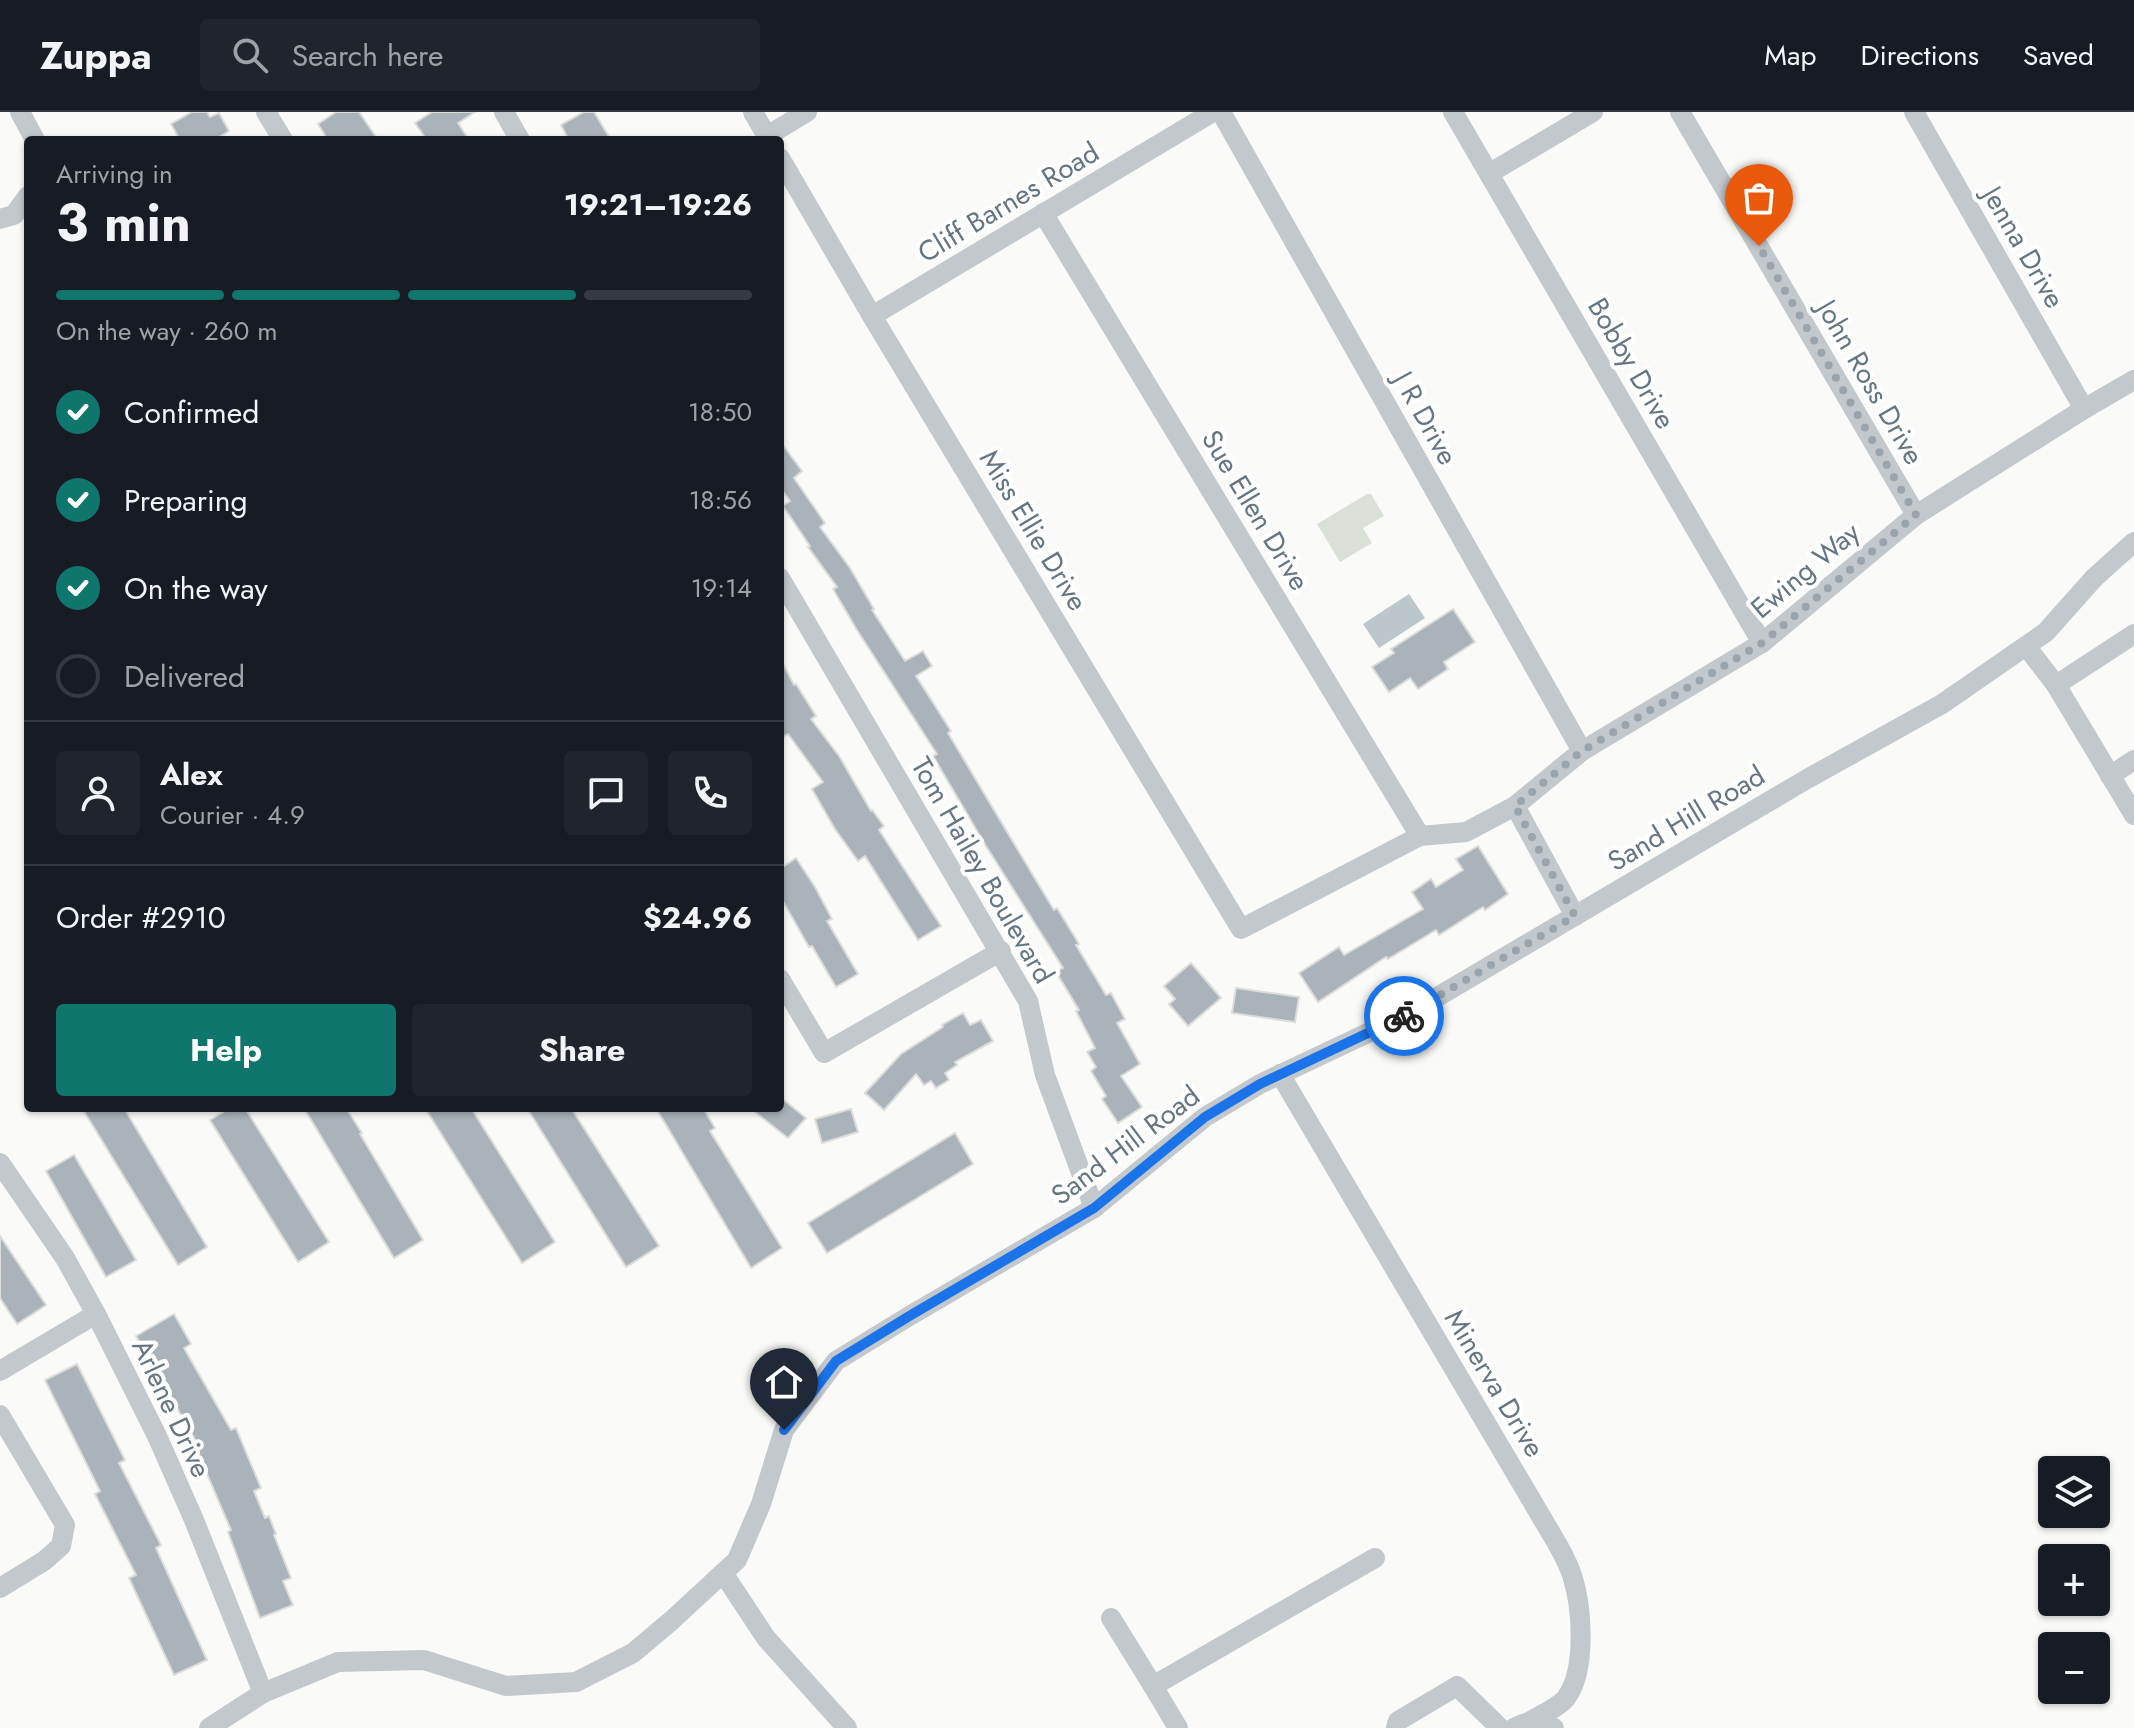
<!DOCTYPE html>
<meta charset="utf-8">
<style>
body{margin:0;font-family:Jost,sans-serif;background:#20242c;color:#f1f3f6;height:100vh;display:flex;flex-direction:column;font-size:30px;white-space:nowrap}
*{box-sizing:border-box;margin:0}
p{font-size:26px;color:#9ea1a6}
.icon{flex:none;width:44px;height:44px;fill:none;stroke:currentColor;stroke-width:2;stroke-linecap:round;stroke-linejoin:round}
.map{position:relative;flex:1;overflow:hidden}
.side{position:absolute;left:24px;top:24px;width:760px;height:976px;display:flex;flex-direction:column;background:#171b24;border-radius:8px;box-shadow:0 2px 6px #0004}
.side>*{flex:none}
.fabs{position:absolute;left:2038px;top:1344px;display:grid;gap:16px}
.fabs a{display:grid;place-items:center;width:72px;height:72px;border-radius:8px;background:#171b24;box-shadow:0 2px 6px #0004;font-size:40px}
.pin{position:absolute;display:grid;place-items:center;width:68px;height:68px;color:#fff;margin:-82px -34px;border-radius:50% 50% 50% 0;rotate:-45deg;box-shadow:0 0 8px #0007}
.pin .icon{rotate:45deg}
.courier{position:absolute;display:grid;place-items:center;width:80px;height:80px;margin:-40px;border:6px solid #1a73e8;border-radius:50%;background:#fff;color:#222;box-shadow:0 2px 10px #0007}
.headline em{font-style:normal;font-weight:700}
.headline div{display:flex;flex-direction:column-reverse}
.headline{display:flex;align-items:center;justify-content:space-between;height:136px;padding:0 32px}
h1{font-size:52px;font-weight:700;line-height:60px}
.bar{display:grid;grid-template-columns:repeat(4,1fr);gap:12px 8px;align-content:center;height:96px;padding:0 32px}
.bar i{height:10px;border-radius:6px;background:#363941}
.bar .on{background:#0f766e}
.bar p{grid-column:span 4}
.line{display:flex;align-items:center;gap:20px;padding:0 32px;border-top:2px solid #363941}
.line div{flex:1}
.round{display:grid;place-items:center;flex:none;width:84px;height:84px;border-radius:8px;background:#20242c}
ol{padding:0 32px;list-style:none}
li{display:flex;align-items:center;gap:24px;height:88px}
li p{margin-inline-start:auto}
li .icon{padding:8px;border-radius:50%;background:#0f766e;color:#fff;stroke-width:4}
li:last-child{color:#9ea1a6}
li i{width:44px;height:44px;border:4px solid #363941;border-radius:50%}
.button{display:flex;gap:16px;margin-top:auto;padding:16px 32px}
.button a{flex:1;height:92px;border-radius:8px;background:#0f766e;color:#fff;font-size:32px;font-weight:700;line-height:92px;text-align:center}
.button a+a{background:#20242c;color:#f1f3f6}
header{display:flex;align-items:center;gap:48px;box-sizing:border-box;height:112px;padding:0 40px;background:#171b24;border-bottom:2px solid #363941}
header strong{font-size:38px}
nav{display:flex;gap:44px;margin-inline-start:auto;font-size:28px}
.search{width:560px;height:72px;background:#20242c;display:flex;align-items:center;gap:20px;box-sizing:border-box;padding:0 28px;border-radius:8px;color:#9ea1a6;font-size:30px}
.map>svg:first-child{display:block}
.green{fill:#dadfd7}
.water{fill:#bbc7cb}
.building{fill:#aab3b9;stroke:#dcdcda;stroke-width:2}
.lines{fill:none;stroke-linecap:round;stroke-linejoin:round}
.minor{stroke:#c3c8cc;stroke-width:20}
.done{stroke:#99a4ac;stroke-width:8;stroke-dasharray:0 14.4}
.route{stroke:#1a73e8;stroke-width:10}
.labels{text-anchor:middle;stroke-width:8;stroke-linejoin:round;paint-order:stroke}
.street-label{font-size:28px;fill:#657683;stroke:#fff}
</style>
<header>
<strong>Zuppa</strong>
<div class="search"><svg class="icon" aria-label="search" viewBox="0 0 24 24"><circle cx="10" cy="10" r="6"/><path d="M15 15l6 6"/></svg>Search here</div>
<nav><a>Map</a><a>Directions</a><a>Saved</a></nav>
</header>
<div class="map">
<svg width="2134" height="1616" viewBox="0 0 2134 1616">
<rect width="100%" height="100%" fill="#fafaf8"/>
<path class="green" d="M1367,382H1371L1384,404L1363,416L1372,431L1340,450L1317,412Z"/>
<path class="water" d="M1409,482L1425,506L1379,536L1363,512Z"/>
<g class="building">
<path d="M192,0H207L210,5L219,1L229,19L214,28H180L171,12Z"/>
<path d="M336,0H359L378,28H328L318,12Z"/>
<path d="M432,0H475L458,11L469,28H427L415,11Z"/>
<path d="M584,0H594L611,28H569L561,13Z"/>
<path d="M780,329L802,359L794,366L825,411L820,415L850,456L874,497L872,498L905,549L923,539L932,554L916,564L951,619L948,621L1031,760L1054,798L1057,796L1079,832L1076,833L1106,883L1111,881L1125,907L1117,911L1140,952L1121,964L1142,995L1118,1011L1102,987L1106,984L1091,959L1096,955L1087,940L1095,936L1076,899L1079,898L1056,860L1063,856L986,734L933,644L937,642L857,518L833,477L837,475L808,435L810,434L783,394L790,389L780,375Z"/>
<path d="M1453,497L1475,530L1444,550L1448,557L1418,577L1410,566L1389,580L1372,555L1394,541L1391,537Z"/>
<path d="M780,546L794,573L796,572L816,604L811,607L839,644L871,699L872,698L884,714L879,718L941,814L918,828L865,744L858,749L835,717L812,677L823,670L788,622L780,627Z"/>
<path d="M1478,734L1508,782L1485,798L1483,795L1439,823L1436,818L1388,847L1386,845L1318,890L1299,861L1339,835L1344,843L1423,797L1412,780L1431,767L1436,775L1463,758L1456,747Z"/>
<path d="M796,746L815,775L832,807L827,809L858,862L836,875L812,834L809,835L780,784V757Z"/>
<path d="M1191,851L1221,886L1188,914L1169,892L1175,887L1164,874Z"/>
<path d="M1236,876L1299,885L1295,910L1232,901Z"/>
<path d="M963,901L970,913L981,908L993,929L955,950L957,953L945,961L949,968L936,976L931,969L924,973L916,962L884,998L865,981L901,942L943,915L942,913Z"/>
<path d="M780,985L806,1006L788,1026L750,996H780Z"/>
<path d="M82,996H124L207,1135L178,1153Z"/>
<path d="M230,996H245L329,1130L298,1150L210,1008Z"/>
<path d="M304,996H346L362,1021L360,1022L423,1128L394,1146Z"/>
<path d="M425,996H471L555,1130L522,1151Z"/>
<path d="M527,996H571L659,1134L626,1155Z"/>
<path d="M656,996H703L715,1016L710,1019L782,1136L751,1156Z"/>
<path d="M851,997L858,1020L822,1031L815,1007Z"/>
<path d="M955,1021L973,1052L827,1141L808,1111Z"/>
<path d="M74,1043L136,1148L106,1165L46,1059Z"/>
<path d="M0,1124L46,1193L17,1212L0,1186Z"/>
<path d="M174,1202L191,1232L184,1236L231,1318L236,1316L261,1376L254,1379L265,1406L269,1404L276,1422L274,1423L291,1466L283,1469L293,1493L260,1506L228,1420L231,1418L195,1334L198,1333L136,1224Z"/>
<path d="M77,1252L125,1348L119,1351L161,1433L156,1436L207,1548L174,1563L129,1466L136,1463L95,1382L100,1379L45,1268Z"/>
</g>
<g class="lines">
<g class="minor">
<path d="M20,0L35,28"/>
<path d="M266,0L283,28"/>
<path d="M504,0L520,28"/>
<path d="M753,0L769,28"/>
<path d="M1221,0L1582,639"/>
<path d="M1453,0L1762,531"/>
<path d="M1680,0L1916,403"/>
<path d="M1914,0L2084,297"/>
<path d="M767,24L807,0"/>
<path d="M780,46L872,204L1241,817L1420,724L1466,720L1515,694L1582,639L1762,531L1916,403L2084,297L2134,268"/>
<path d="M1490,61L1593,0"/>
<path d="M1043,101L1420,724"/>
<path d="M0,107L14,103L28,84"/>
<path d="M872,204L1213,0"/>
<path d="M780,466L1028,889L1045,963L1094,1096"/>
<path d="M2026,534L2056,573L2134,703"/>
<path d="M2056,573L2134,522"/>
<path d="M2110,664L2134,648"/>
<path d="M1515,694L1575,804"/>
<path d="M780,867L824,941L1001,839"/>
<path d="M1280,962L1552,1423C1560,1436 1567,1449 1572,1463C1582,1494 1587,1558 1566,1586C1558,1596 1540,1603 1529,1610"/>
<path d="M0,1051L65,1146L96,1202L157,1324L194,1408L263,1581"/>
<path d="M0,1259L96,1202"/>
<path d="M0,1303L65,1413L61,1434L44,1449L0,1476"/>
<path d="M723,1461L766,1526L847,1616"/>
<path d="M1111,1506L1153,1574"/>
<path d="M209,1616L263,1581L338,1550L424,1548L506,1574L576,1570L633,1541L671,1509L737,1448L761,1392L784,1318L836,1249L911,1203L1094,1096L1205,1005L1260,972L1410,901L1807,667L1942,592L2046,520L2094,466L2134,430"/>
<path d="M1178,1616L1153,1574L1375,1446"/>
<path d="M1396,1616L1398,1609L1457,1574L1500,1616"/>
<path d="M1514,1616C1528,1608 1541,1608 1554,1616"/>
</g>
</g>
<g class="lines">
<path class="done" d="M1404,904L1575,804L1515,694L1582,639L1762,531L1916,403L1759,134"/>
<path class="route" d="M784,1318L836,1249L911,1203L1094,1096L1205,1005L1260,972L1404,904"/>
</g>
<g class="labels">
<g class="street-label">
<text transform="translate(1008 90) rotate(-31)" y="10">Cliff Barnes Road</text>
<text transform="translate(2024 135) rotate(60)" y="10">Jenna Drive</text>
<text transform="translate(1632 251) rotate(60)" y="10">Bobby Drive</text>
<text transform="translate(1871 270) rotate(60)" y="10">John Ross Drive</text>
<text transform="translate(1426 306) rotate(61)" y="10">J R Drive</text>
<text transform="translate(1256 398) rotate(59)" y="10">Sue Ellen Drive</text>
<text transform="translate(1034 418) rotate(59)" y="10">Miss Ellie Drive</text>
<text transform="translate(1805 458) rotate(-40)" y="10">Ewing Way</text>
<text transform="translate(1686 706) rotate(-31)" y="10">Sand Hill Road</text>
<text transform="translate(983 758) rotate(60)" y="10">Tom Hailey Boulevard</text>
<text transform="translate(1125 1033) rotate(-37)" y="10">Sand Hill Road</text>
<text transform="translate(1495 1271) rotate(59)" y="10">Minerva Drive</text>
<text transform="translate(172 1296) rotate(65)" y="10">Arlene Drive</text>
</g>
</g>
</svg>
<div class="fabs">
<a><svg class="icon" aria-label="layers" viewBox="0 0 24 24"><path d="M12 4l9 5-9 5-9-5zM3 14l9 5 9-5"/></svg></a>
<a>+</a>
<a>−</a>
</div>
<div class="pin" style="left:1759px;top:134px;background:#ea580c"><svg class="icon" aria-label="bag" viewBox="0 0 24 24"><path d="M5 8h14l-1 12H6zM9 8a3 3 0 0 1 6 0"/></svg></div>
<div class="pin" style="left:784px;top:1318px;background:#1f2937"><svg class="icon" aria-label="home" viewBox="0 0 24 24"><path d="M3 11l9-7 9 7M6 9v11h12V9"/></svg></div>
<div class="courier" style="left:1404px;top:904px"><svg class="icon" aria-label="bike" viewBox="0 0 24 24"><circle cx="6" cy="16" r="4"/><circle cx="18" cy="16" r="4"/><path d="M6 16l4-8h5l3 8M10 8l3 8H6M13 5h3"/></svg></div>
<section class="side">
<div class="headline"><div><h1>3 min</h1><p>Arriving in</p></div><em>19:21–19:26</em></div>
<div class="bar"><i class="on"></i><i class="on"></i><i class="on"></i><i></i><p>On the way · 260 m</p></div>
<ol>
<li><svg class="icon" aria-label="check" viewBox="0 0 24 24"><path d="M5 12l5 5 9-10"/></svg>Confirmed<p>18:50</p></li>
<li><svg class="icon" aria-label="check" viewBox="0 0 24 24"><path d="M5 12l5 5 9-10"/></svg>Preparing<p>18:56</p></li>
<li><svg class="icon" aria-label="check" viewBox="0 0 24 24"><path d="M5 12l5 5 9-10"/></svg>On the way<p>19:14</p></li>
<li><i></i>Delivered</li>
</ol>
<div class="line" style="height:144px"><a class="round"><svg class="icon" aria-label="person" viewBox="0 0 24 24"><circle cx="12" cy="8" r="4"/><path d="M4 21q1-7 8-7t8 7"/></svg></a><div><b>Alex</b><p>Courier · 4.9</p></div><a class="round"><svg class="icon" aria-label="chat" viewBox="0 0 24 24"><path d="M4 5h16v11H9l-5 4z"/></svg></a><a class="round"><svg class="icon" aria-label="phone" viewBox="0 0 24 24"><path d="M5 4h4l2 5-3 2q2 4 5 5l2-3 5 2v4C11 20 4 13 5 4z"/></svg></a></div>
<div class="line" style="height:104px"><div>Order #2910</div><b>$24.96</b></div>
<div class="button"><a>Help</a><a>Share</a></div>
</section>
</div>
